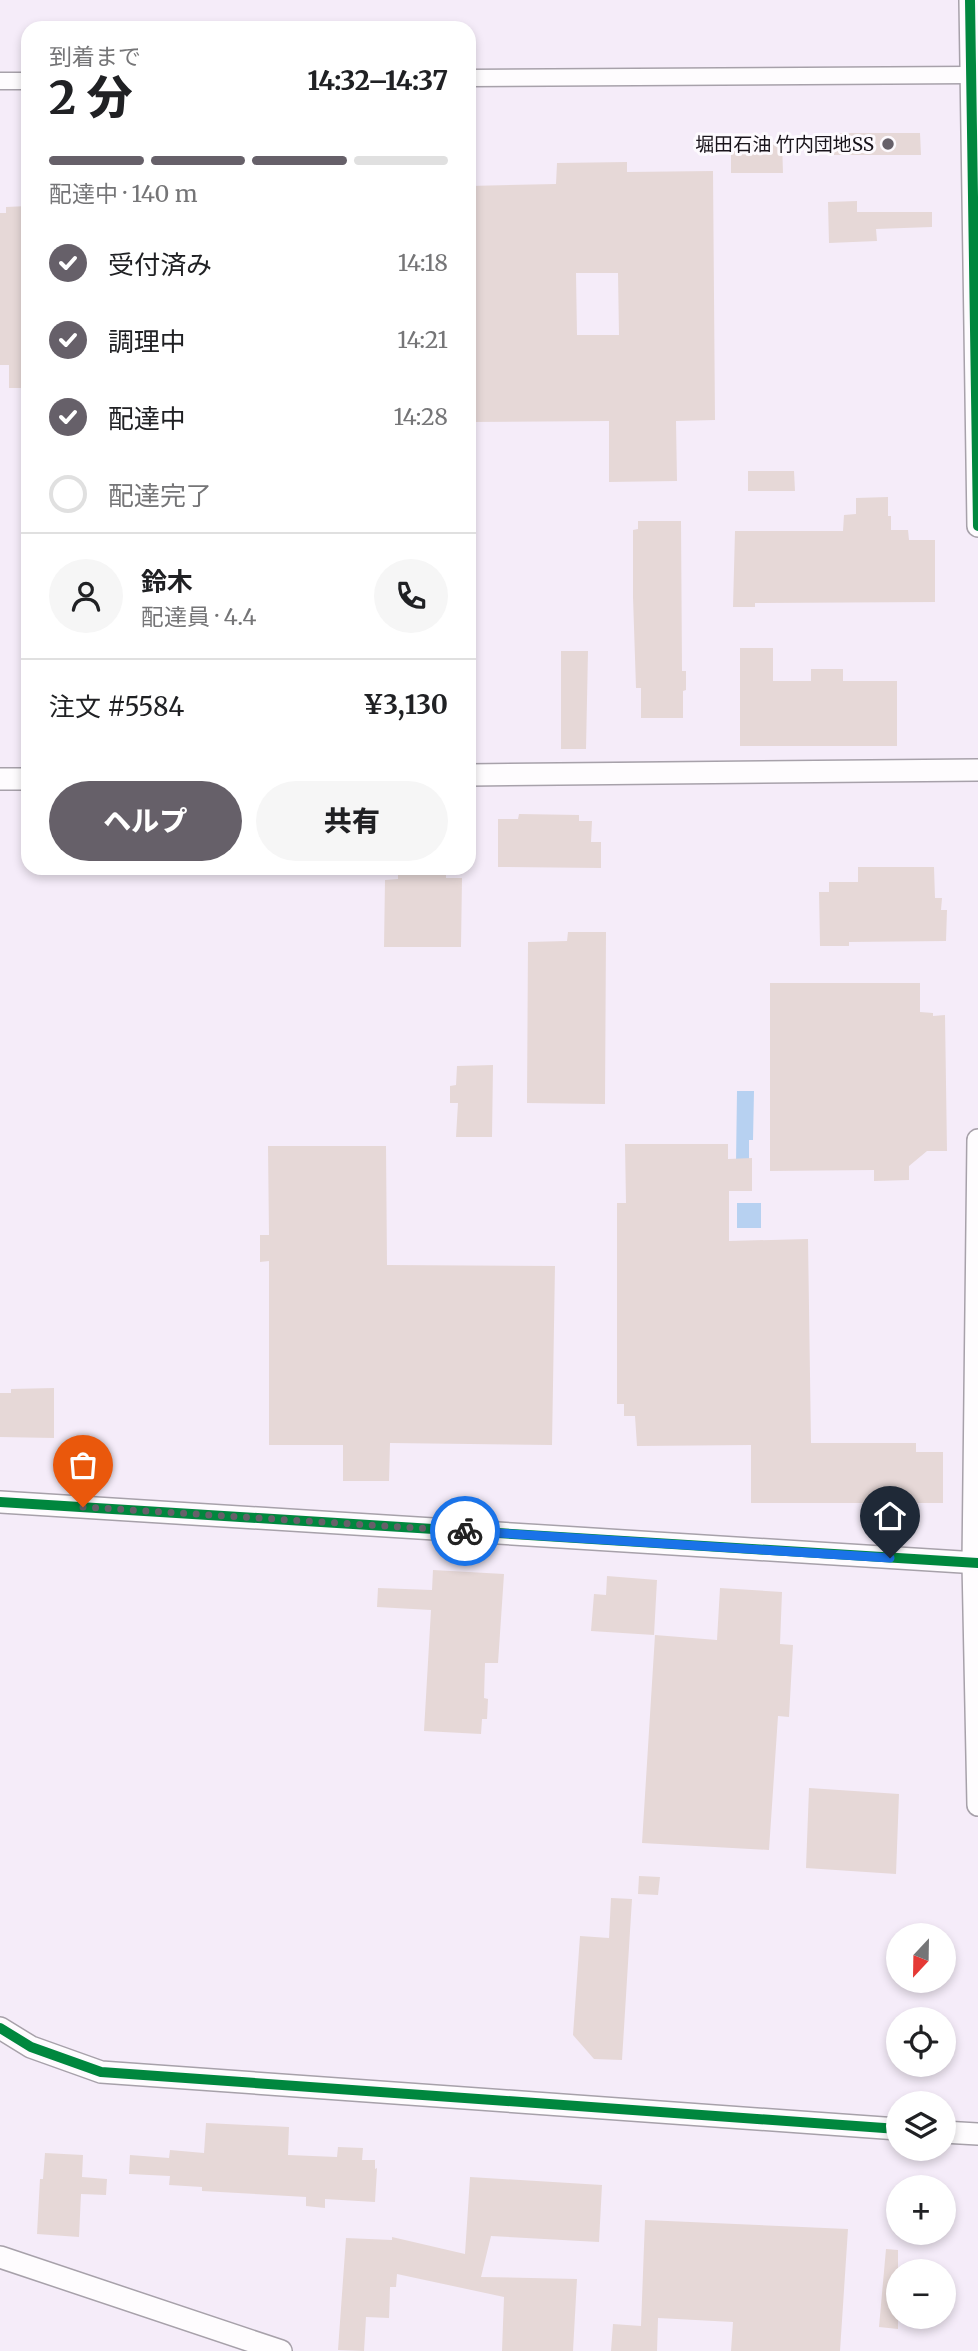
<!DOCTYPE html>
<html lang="ja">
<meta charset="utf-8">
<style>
body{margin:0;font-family:Merriweather,"Noto Sans JP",serif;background:#f6f6f6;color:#202124;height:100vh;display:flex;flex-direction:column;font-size:26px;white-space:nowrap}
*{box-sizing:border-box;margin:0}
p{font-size:23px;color:#757577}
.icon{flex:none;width:38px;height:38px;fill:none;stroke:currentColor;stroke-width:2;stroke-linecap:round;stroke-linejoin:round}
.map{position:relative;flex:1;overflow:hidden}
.sheet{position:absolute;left:21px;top:21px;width:455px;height:854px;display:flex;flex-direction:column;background:#fff;border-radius:21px;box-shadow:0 4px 10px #0003}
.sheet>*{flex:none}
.needle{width:46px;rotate:202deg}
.fabs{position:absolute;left:886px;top:1923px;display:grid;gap:14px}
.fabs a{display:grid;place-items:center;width:70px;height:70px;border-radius:50%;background:#fff;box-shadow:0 4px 10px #0003;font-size:35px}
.pin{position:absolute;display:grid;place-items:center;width:60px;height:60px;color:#fff;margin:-72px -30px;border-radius:50% 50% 50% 0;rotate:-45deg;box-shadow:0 0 7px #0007}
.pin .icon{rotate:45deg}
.courier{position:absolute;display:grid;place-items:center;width:70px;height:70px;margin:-35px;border:5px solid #1a73e8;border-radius:50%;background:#fff;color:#222;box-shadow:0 2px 9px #0007}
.headline em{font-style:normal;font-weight:800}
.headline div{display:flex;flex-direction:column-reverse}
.headline{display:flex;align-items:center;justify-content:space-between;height:119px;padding:0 28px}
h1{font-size:46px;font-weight:800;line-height:52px}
.bar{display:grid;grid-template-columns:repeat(4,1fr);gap:10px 7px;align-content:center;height:84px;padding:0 28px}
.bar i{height:9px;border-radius:5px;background:#e0e0e0}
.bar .active{background:#666069}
.bar p{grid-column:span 4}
.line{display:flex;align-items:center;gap:18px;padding:0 28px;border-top:2px solid #e0e0e0}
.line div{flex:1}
.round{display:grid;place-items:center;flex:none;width:74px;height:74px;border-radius:37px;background:#f6f6f6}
ol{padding:0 28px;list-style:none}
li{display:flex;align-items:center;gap:21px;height:77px}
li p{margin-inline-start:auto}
li .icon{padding:7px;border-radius:50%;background:#666069;color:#fff;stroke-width:4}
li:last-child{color:#757577}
li i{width:38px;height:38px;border:4px solid #e0e0e0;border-radius:50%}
.button{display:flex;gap:14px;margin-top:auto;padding:14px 28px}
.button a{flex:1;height:80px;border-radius:42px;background:#666069;color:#fff;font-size:28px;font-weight:800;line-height:80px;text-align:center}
.button a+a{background:#f6f6f6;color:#202124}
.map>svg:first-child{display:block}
.water{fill:#b7d1f1}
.building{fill:#e6d8d7;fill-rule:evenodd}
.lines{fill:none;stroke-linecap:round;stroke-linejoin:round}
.minor-casing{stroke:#a7a1aa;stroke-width:19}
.tertiary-casing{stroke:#a7a1aa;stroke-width:24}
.minor{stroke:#fefcfe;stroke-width:16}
.tertiary{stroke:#fefcfe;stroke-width:21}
.cycleway-casing{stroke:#fdfafe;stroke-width:15}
.cycleway{stroke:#00873e;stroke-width:10}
.done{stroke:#666069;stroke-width:7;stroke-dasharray:0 12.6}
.route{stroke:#1a73e8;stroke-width:9}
.poi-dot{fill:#666069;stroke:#fdfafe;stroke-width:2.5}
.labels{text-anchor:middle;stroke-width:6;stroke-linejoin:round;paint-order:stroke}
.poi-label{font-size:19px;fill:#19141b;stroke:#fdfafe;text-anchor:end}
</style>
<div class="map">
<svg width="978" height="2351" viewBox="0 0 978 2351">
<rect width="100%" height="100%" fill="#f5ecf9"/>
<g class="water">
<path d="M737,1091H754L753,1140H749V1165L736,1164Z"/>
<rect x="737" y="1203" width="24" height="25"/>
</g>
<g class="building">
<path d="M834,133H920L921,155H834Z"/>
<path d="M782,142L783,173H731V143Z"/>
<path d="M627,162V172L713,171L715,420L676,421L677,481L609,482V421L469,422V186L556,184L557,163ZM576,273H618L619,335H577Z"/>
<path d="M857,201V212H932V227L876,229L877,241L829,243L828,202Z"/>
<path d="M28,206V388H9V365H0V213H6V207Z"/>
<path d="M748,471H794L795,491H748Z"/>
<path d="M888,497V516H891V530H908L909,540H935V602L755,603V607H733L735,531H843L844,515L856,514V498Z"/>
<path d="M638,521H681L682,671H686V690L683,691V718H641V688H636L633,597V530L638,529Z"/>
<path d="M740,648H773V681H811V669H843V681H897V746H740Z"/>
<path d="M561,651H588L586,749H561Z"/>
<path d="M519,814L579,815V821H592L591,842H601V868L498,867V819H518Z"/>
<path d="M858,867H934L935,898H942L941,910H947L946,941L849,942V946H820L819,892H829V882H858Z"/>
<path d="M398,868H446V878H462L461,947H384L385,880L398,879Z"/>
<path d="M568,932H606L605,1104L527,1103L528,942L567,941Z"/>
<path d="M770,983H920V1012L933,1013V1016L945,1015L947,1151H927L909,1166V1180L874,1181V1170L770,1171Z"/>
<path d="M493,1065L492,1137H456L458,1103H450V1086L456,1085L457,1066Z"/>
<path d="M625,1144H728V1159L752,1158V1191H729V1241L808,1239L811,1443H916V1452H943V1503H751V1445L637,1446L635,1416H624V1404H617V1203H626Z"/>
<path d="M268,1146H386L387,1265L555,1266L552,1445L390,1443L389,1481H343V1445H269V1261L260,1262V1235H269Z"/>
<path d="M54,1388V1438L0,1437V1393H11V1389Z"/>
<path d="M433,1570L504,1574L498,1663H485L484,1698L488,1699L487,1719H482L481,1734L424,1731L431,1610L377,1607L378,1588L432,1590Z"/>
<path d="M607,1576L657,1580L654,1635L591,1631L594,1594L606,1595Z"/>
<path d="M720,1588L782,1592L780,1644L793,1645L789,1717L778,1716L769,1850L642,1843L655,1635L717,1640Z"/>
<path d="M809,1788L899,1794L896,1874L806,1868Z"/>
<path d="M639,1876L660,1877L658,1895L638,1894Z"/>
<path d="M611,1898L632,1899L622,2060L594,2059L573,2035L580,1936L609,1938Z"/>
<path d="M206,2123L289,2127L288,2155L337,2157L338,2147L363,2148L362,2160H375V2169L377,2168L375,2202L325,2199V2208L306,2206V2197L202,2191V2187L169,2185L170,2176L129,2174L130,2155L169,2158L170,2150L204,2153Z"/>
<path d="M45,2153L83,2155L82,2177L107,2179L106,2195L81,2194L79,2237L37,2234L40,2179H43Z"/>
<path d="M470,2177L602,2185L599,2242L491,2236L481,2277L577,2279L573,2351H502L504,2297L397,2274L396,2287H390L389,2318L366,2317L364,2351L338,2350L346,2238L392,2240V2237L465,2254Z"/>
<path d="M645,2220L848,2229L840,2351H731L733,2322L658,2318L657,2351H611L613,2324L641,2326Z"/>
<path d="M886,2249L898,2250V2329L879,2327Z"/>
</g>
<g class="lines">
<g class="minor-casing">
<g id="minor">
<path d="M469,78L970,75"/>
<path d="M0,81H28"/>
</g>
</g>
<g class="tertiary-casing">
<g id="tertiary">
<path d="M970,0L978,526"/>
<path d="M469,775L978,770"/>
<path d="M0,779H28"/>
<path d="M978,1140L973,1563L978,1805"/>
<path d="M0,1502L978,1563"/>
<path d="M0,2028L31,2047L101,2072L898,2129"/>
<path d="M943,2132L978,2134"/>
<path d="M0,2257L281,2351"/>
</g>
</g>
<use href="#minor" class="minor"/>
<use href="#tertiary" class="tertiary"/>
<g class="cycleway-casing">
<g id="cycleway">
<path d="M970,0L978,526"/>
<path d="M0,1502L978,1563"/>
<path d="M0,2028L31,2047L101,2072L898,2129"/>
</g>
</g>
<use href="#cycleway" class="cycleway"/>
</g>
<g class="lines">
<path class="done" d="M83,1507L465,1531"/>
<path class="route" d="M465,1531L890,1558"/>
</g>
<circle class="poi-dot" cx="888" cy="144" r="7"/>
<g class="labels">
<g class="poi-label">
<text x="874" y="151">堀田石油 竹内団地SS</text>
</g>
</g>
</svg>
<div class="fabs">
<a><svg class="needle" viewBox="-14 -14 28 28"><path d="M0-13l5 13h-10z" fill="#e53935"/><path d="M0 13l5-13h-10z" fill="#757577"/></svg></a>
<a><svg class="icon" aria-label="locate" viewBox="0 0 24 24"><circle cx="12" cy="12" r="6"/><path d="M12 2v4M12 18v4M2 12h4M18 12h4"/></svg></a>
<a><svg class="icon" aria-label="layers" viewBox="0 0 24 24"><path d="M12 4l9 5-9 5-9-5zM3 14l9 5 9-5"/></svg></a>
<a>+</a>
<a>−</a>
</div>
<div class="pin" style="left:83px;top:1507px;background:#ea580c"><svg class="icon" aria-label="bag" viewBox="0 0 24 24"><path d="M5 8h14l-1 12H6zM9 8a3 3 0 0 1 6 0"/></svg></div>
<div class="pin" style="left:890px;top:1558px;background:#1f2937"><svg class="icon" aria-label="home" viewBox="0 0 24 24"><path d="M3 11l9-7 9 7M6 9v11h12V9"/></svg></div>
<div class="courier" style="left:465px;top:1531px"><svg class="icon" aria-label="bike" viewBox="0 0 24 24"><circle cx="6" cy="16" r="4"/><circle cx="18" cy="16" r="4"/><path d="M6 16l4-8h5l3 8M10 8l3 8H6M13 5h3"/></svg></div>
<section class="sheet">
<div class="headline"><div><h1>2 分</h1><p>到着まで</p></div><em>14:32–14:37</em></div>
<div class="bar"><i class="active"></i><i class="active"></i><i class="active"></i><i></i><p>配達中 · 140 m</p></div>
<ol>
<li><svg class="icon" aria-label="check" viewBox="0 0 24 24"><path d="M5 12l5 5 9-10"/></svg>受付済み<p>14:18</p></li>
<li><svg class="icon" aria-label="check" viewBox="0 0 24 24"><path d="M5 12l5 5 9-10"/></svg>調理中<p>14:21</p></li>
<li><svg class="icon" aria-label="check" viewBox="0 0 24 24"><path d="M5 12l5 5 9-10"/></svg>配達中<p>14:28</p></li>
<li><i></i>配達完了</li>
</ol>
<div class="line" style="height:126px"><a class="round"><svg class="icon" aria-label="person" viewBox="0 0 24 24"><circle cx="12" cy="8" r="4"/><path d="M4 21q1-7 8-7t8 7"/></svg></a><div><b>鈴木</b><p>配達員 · 4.4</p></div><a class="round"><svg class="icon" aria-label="phone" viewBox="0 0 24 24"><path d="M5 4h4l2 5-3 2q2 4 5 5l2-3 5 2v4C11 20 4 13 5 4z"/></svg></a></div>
<div class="line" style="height:91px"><div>注文 #5584</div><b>¥3,130</b></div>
<div class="button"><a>ヘルプ</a><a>共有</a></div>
</section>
</div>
